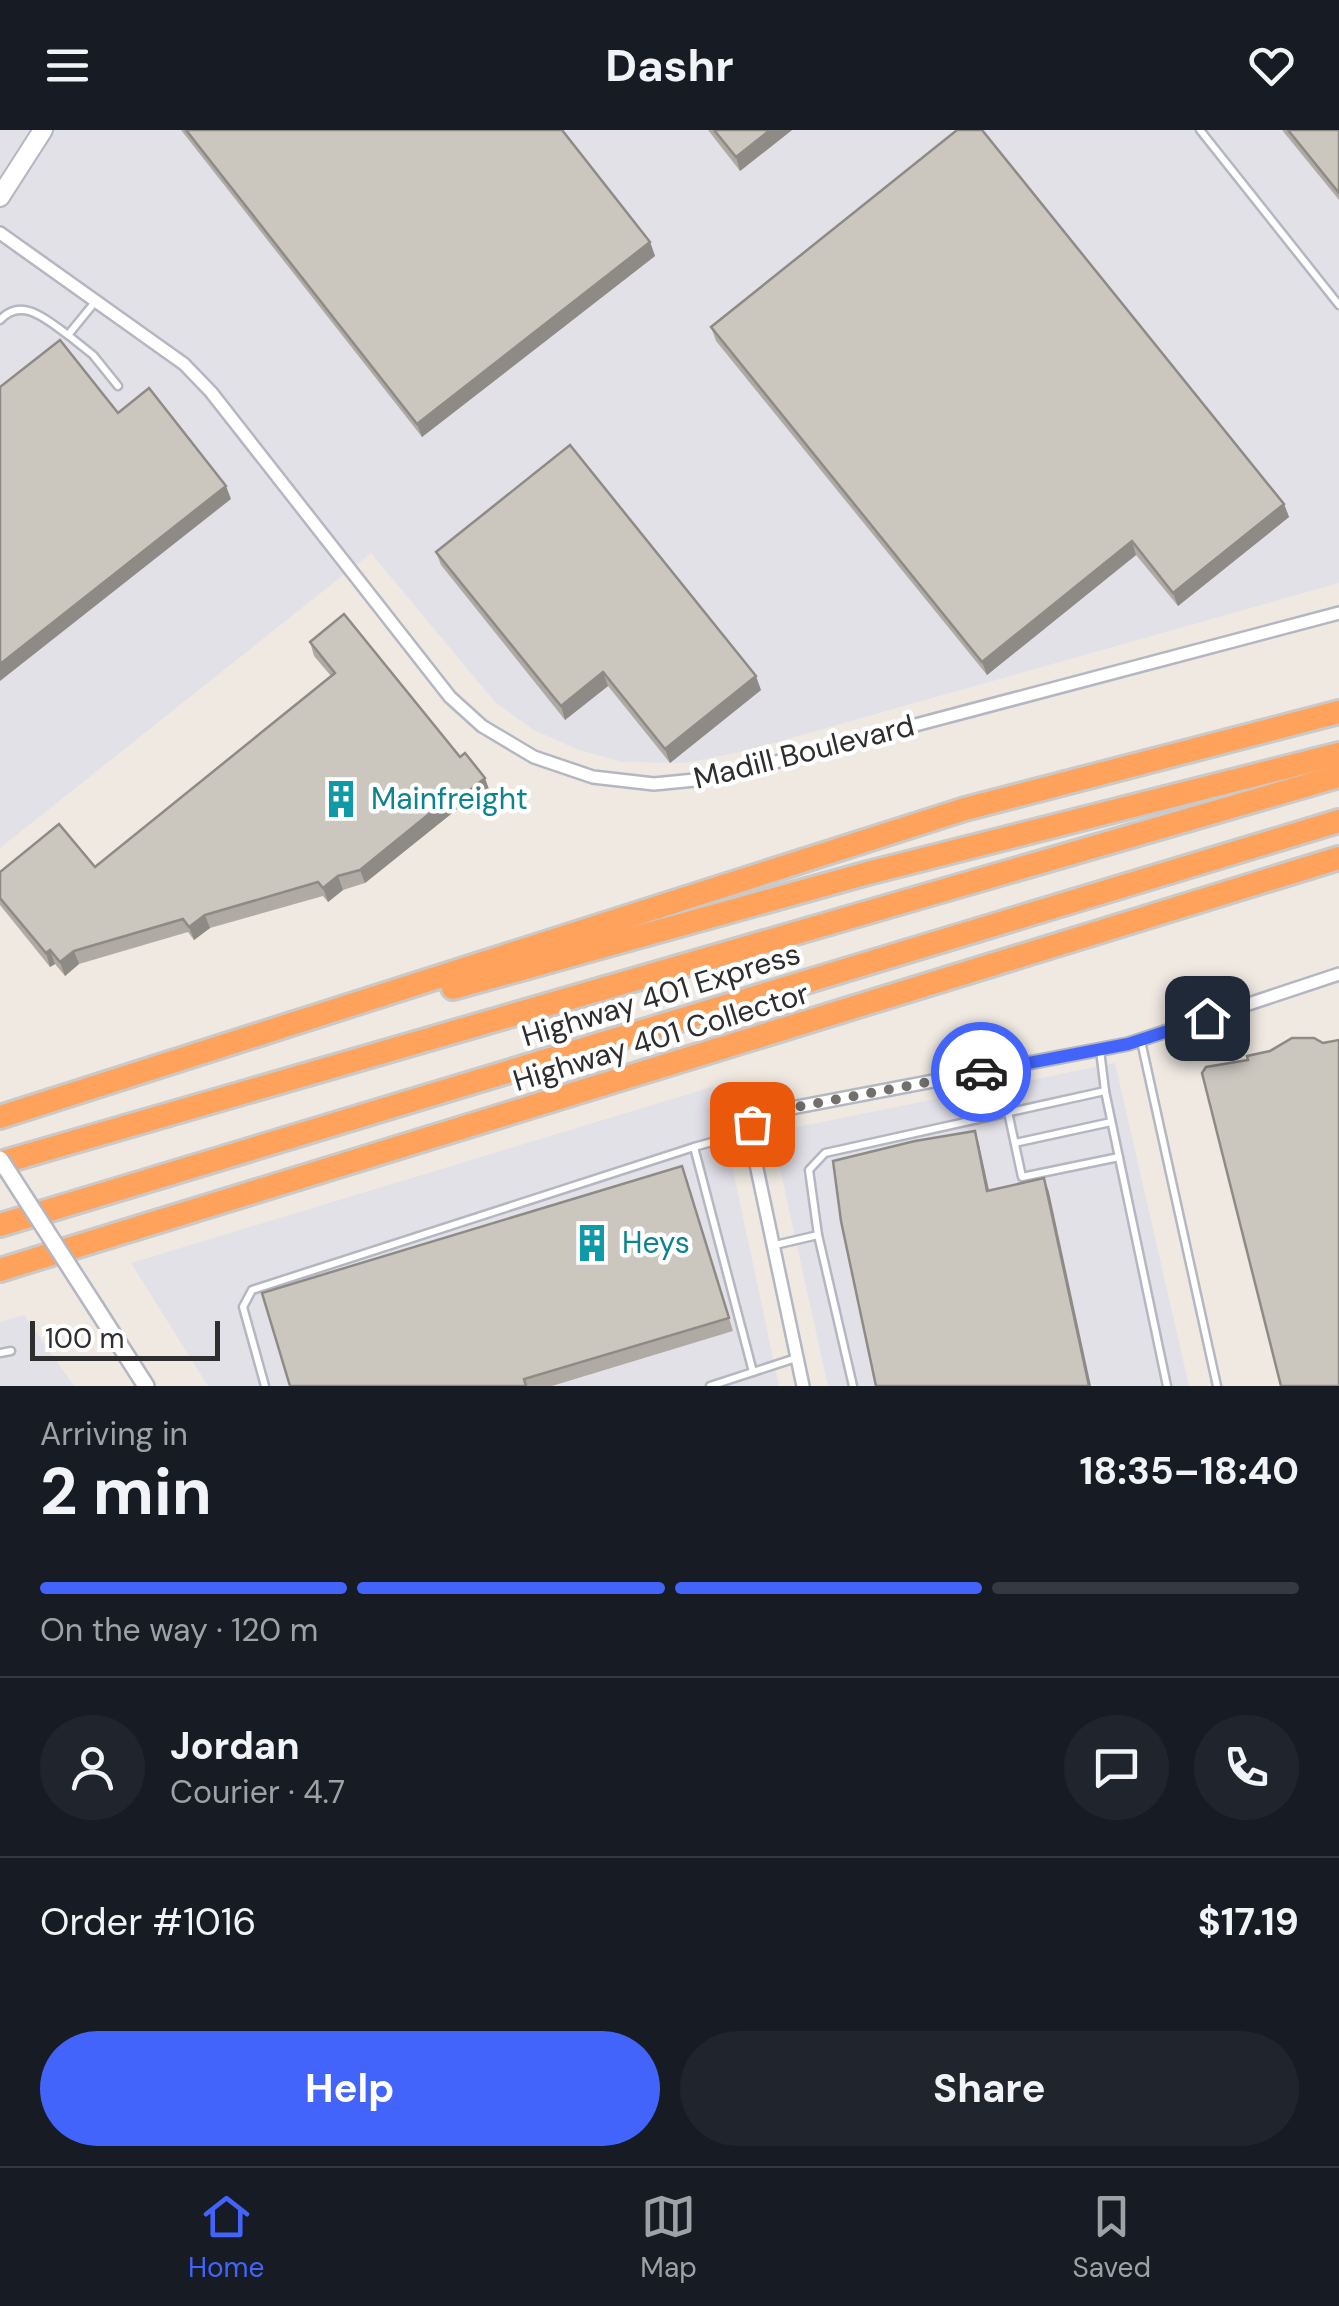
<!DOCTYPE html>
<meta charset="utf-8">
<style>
body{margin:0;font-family:"DM Sans",sans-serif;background:#20242c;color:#f1f3f6;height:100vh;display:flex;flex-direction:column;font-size:38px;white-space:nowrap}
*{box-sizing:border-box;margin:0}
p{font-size:32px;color:#9ea1a6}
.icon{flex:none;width:55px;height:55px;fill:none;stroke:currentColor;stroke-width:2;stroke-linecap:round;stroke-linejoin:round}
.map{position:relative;height:1256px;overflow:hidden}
.panel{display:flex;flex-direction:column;background:#171b24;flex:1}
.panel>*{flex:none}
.scale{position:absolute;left:30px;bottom:25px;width:190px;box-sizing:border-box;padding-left:10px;border:5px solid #2e2e2e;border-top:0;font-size:28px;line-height:35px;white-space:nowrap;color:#2e2e2e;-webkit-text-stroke:8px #fff;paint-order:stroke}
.pin{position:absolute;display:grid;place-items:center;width:85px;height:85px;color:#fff;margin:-42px;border-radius:20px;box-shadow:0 5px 15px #0006}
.courier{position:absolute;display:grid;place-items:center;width:100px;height:100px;margin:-50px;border:8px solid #4264fb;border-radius:50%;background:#fff;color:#222;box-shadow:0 2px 12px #0007}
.summary em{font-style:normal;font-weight:700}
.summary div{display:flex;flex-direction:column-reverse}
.summary{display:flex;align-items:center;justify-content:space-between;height:170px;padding:0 40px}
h1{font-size:65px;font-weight:700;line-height:75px}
.bar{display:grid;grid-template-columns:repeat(4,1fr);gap:15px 10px;align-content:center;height:120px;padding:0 40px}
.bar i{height:12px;border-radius:8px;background:#363941}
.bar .selected{background:#4264fb}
.bar p{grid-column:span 4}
.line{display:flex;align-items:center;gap:25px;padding:0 40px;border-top:2px solid #363941}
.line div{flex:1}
.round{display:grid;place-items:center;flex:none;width:105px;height:105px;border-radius:52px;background:#20242c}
.cta{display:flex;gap:20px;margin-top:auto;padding:20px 40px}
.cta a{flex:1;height:115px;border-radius:60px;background:#4264fb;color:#fff;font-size:40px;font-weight:700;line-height:115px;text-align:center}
.cta a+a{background:#20242c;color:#f1f3f6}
header{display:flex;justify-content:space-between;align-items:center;height:130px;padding:0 40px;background:#171b24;font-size:45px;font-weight:700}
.menu{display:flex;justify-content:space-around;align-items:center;height:140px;border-top:2px solid #363941;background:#171b24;font-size:28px;color:#9ea1a6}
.menu a{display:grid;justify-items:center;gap:5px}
.menu .selected{color:#4264fb}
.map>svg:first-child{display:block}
.industrial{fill:#e3e1e8}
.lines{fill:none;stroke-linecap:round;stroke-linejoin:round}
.service-casing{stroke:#b4b7c1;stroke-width:11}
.minor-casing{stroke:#b4b7c1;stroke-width:16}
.tertiary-casing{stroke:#b4b7c1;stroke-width:20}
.secondary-casing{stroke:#b4b7c1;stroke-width:22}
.motorway-casing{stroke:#c9c9c9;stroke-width:28}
.service{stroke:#fff;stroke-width:6}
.minor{stroke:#fff;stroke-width:11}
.tertiary{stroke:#fff;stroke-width:15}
.secondary{stroke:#fff;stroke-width:18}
.motorway{stroke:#ffa35c;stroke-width:22}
.tertiary-bridge-casing{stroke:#b4b7c1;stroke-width:20;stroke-linecap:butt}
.tertiary-bridge{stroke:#fff;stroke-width:15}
.wall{fill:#afaba4}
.shaded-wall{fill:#8e8b86}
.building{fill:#cbc7bf;stroke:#8e8b86;stroke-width:2.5}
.done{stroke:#726f6d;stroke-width:10;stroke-dasharray:0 18}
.route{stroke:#4264fb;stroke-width:12}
.labels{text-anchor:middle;stroke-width:9;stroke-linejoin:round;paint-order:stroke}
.street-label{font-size:30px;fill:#2e2e2e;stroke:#fff}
.culture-label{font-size:30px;fill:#0d838f;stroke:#fff;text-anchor:start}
</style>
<header><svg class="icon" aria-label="menu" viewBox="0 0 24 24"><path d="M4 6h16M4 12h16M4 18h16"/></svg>Dashr<svg class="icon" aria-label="heart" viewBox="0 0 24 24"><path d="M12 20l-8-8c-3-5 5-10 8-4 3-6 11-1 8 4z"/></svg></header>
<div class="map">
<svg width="1339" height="1256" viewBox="0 0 1339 1256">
<rect width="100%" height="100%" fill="#efe9e1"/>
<g class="industrial">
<path d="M0,0H1339V453L745,621L685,633L622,632L576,619L532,599L495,572L371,423L0,718Z"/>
<path d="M1115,933L1189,1256H828L772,1002Z"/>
<path d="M715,956L779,1256H208L131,1133Z"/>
<path d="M24,1185L74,1256H0V1192Z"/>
</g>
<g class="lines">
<g class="service-casing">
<g id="service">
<path d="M1200,0L1339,175"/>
<path d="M95,172L68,205L93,225L118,256"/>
<path d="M0,190C22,166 47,190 68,205"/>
<path d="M1141,911L1217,1256"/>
<path d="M1105,961L1167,1256"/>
<path d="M1008,982L1022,1047L1119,1027"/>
<path d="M748,1002L694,1017L753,1242"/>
<path d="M1015,1013L1111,992"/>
<path d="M818,1105L809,1040L825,1023L1105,961L1100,920"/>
<path d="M775,1115L818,1105L853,1256"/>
<path d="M0,1223L11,1221"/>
<path d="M265,1256L243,1177L252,1160L694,1017"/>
<path d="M710,1256L796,1228"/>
</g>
</g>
<g class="minor-casing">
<g id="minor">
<path d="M0,103L184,234L211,262L450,567L482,596L534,627L593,647L654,654L715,648L1339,483"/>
<path d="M803,1256L749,1001L760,984L1128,914L1339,844"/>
</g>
</g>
<g class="tertiary-casing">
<path id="tertiary" d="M96,1178L146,1256"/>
</g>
<g class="secondary-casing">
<path id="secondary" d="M0,67L43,0"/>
</g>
<g class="motorway-casing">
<g id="motorway">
<path d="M453,858L868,743L1339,624"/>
<path d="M0,987L965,679L1339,582"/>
<path d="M0,1033L1339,646"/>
<path d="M0,1095L1339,691"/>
<path d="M0,1140L1339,728"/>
</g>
</g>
<use href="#service" class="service"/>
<use href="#minor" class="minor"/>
<use href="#tertiary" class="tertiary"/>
<use href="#secondary" class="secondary"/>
<use href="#motorway" class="motorway"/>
<g class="tertiary-bridge-casing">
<path id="tertiary-bridge" d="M0,1029L96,1178"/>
</g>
<use href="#tertiary-bridge" class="tertiary-bridge"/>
</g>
<g class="wall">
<path d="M181,0H562L650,112L655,126L422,307Z"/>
<path d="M708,0H792L740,41Z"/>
<path d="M1282,0H1339V70Z"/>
<path d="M711,197L1284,374L1289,387L1178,476L1136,425L987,545L716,211Z"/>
<path d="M436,422L761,560L670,633L608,556L565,590L441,435Z"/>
<path d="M310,512L490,662L465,682L461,676L365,753L343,760L328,772L323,766L210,798L194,810L188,802L79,834L65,846L55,834L50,837L0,775V742L95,737L331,546L314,526Z"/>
<path d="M687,1049L733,1201L552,1256H290Z"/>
</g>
<g class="shaded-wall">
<path d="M770,0H792L740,41L736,27Z"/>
<path d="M650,112L655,126L422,307L417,294Z"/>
<path d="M226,356L231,369L0,551V534Z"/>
<path d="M1284,374L1289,387L1178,476L1173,463Z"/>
<path d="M1132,411L1136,425L987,545L982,532Z"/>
<path d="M603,542L608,556L565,590L561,576Z"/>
<path d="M756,546L761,560L670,633L665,619Z"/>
<path d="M485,648L490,662L465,682L460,668Z"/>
<path d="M456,662L461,676L365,753L360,740Z"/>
<path d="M338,746L343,760L328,772L323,758Z"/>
<path d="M205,785L210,798L194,810L189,797Z"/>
<path d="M50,820L55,834L50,837L46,823Z"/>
<path d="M74,821L79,834L65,846L60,832Z"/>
<path d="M975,1001L979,1014L992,1074L987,1061Z"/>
<path d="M1044,1048L1049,1062L1091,1256H1089Z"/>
</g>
<g class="building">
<path d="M186,0H562L650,112L417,294Z"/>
<path d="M714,0H770L736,27Z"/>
<path d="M957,0H982L1284,374L1173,463L1132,411L982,532L711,197Z"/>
<path d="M1288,0H1339V63Z"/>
<path d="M60,210L118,283L149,258L226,356L0,534V257Z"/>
<path d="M570,315L756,546L665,619L603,542L561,576L436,422Z"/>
<path d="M344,484L460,627L465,623L485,648L460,668L456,662L360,740L338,746L323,758L318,752L205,785L189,797L183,789L74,821L60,832L50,820L46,823L0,768V742L59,694L95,737L335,543L310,512Z"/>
<path d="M1292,908H1314L1323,913L1339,910V1256H1281L1202,943L1206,937L1248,930L1247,926L1270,921Z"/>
<path d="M975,1001L987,1061L1044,1048L1089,1256H876L841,1091L833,1031L915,1011Z"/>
<path d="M682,1036L729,1188L524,1249L526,1256H290L262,1163Z"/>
</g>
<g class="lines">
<path class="done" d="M752,994L760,984L981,942"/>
<path class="route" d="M981,942L1128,914L1207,888"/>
</g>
<defs>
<g id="building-bare" transform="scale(3)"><path d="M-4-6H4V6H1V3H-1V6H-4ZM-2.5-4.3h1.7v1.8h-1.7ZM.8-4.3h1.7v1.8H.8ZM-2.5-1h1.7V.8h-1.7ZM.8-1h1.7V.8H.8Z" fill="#0f9aa8" stroke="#fff" stroke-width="2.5" paint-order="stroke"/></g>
</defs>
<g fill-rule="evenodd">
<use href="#building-bare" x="341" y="669"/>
<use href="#building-bare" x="592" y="1113"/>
</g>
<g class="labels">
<g class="street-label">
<text transform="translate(804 622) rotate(-14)" y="10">Madill Boulevard</text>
<text transform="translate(661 865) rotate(-17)" y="10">Highway 401 Express</text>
<text transform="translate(661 907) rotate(-17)" y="10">Highway 401 Collector</text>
</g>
<g class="culture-label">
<text x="371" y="679">Mainfreight</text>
<text x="622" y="1123">Heys</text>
</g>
</g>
</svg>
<div class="scale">100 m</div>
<div class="pin" style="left:752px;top:994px;background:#ea580c"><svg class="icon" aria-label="bag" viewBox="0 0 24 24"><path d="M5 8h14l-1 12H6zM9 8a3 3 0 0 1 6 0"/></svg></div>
<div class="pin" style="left:1207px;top:888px;background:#1f2937"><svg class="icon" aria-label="home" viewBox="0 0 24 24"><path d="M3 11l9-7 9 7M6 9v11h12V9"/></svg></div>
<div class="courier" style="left:981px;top:942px"><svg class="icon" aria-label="car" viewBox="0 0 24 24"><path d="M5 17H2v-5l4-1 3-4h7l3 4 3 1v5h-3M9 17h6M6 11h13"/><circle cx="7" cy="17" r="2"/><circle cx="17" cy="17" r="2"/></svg></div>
</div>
<section class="panel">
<div class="summary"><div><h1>2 min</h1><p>Arriving in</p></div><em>18:35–18:40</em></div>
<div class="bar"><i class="selected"></i><i class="selected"></i><i class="selected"></i><i></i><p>On the way · 120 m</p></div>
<div class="line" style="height:180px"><a class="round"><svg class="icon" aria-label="person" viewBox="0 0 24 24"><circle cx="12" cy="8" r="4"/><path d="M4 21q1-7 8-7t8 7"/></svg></a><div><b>Jordan</b><p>Courier · 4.7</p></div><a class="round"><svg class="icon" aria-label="chat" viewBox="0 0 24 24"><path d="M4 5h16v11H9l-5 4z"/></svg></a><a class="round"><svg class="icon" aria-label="phone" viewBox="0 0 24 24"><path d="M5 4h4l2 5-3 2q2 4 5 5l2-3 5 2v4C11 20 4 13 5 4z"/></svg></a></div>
<div class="line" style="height:130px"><div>Order #1016</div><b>$17.19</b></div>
<div class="cta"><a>Help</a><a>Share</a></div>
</section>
<nav class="menu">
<a class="selected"><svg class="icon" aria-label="home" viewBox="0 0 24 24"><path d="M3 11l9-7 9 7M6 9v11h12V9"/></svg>Home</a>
<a><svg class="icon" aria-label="map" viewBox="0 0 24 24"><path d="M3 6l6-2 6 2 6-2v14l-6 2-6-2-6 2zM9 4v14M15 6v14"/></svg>Map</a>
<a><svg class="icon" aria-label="saved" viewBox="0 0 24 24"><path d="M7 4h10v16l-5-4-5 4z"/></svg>Saved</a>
</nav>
